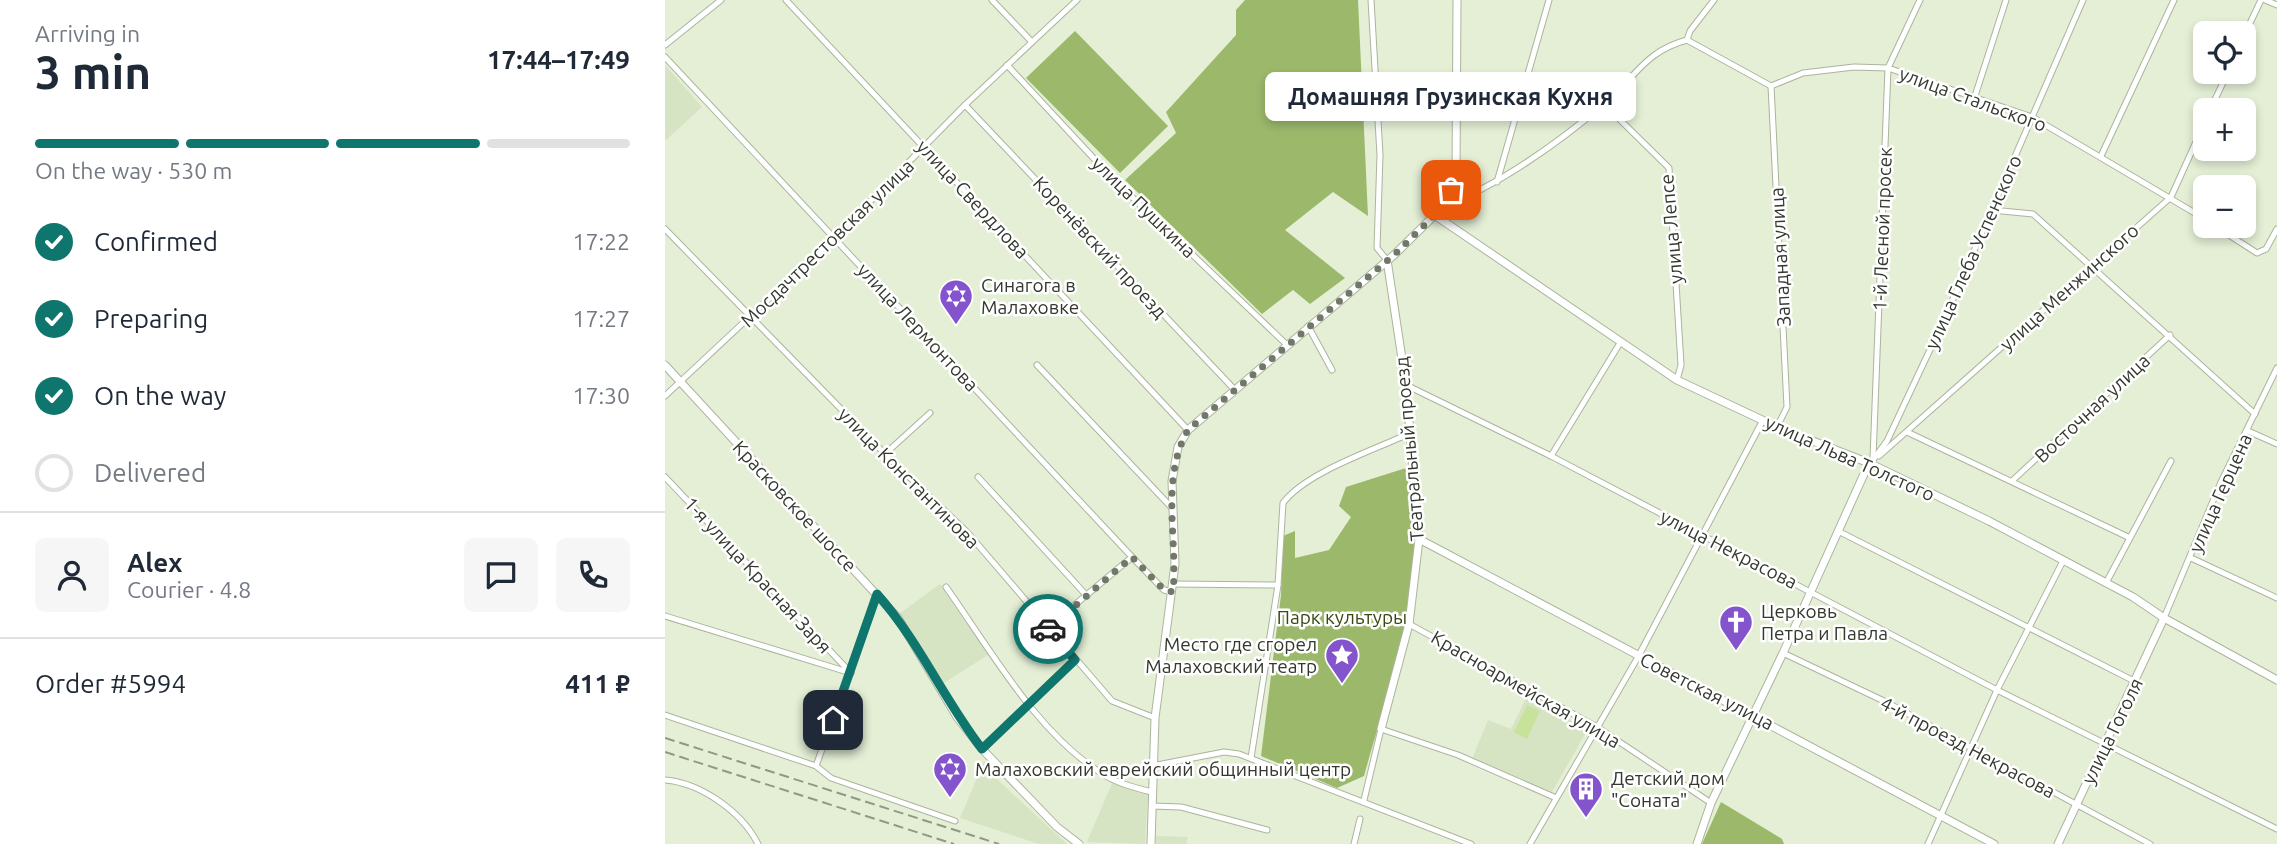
<!DOCTYPE html>
<meta charset="utf-8">
<style>
body{margin:0;font-family:Ubuntu,sans-serif;background:#f6f6f7;color:#1f2937;height:100vh;display:flex;flex-direction:column;font-size:26px;white-space:nowrap}
*{box-sizing:border-box;margin:0}
p{font-size:23px;color:#747a83}
.icon{flex:none;width:38px;height:38px;fill:none;stroke:currentColor;stroke-width:2;stroke-linecap:round;stroke-linejoin:round}
.map{position:relative;flex:1;overflow:hidden}
.sheet{display:flex;flex-direction:column;background:#fff;width:665px}
.sheet>*{flex:none}
.buttons{position:absolute;left:1528px;top:21px;display:grid;gap:14px}
.buttons a{display:grid;place-items:center;width:63px;height:63px;border-radius:10px;background:#fff;box-shadow:0 4px 10px #0003;font-size:35px}
.pin{position:absolute;display:grid;place-items:center;width:60px;height:60px;color:#fff;margin:-30px;border-radius:14px;box-shadow:0 4px 10px #0006}
.courier{position:absolute;display:grid;place-items:center;width:70px;height:70px;margin:-35px;border:5px solid #0f766e;border-radius:50%;background:#fff;color:#222;box-shadow:0 2px 9px #0007}
.bubble{position:absolute;height:49px;border-radius:10px;background:#fff;box-shadow:0 4px 10px #0003;font-size:23px;font-weight:700;line-height:49px;text-align:center}
.summary em{font-style:normal;font-weight:700}
.summary div{display:flex;flex-direction:column-reverse}
.summary{display:flex;align-items:center;justify-content:space-between;height:119px;padding:0 35px}
h1{font-size:46px;font-weight:700;line-height:52px}
.bar{display:grid;grid-template-columns:repeat(4,1fr);gap:10px 7px;align-content:center;height:84px;padding:0 35px}
.bar i{height:9px;border-radius:5px;background:#e0e1e3}
.bar .active{background:#0f766e}
.bar p{grid-column:span 4}
.line{display:flex;align-items:center;gap:18px;padding:0 35px;border-top:2px solid #e0e1e3}
.line div{flex:1}
.round{display:grid;place-items:center;flex:none;width:74px;height:74px;border-radius:10px;background:#f6f6f7}
ol{padding:0 35px;list-style:none}
li{display:flex;align-items:center;gap:21px;height:77px}
li p{margin-inline-start:auto}
li .icon{padding:7px;border-radius:50%;background:#0f766e;color:#fff;stroke-width:4}
li:last-child{color:#747a83}
li i{width:38px;height:38px;border:4px solid #e0e1e3;border-radius:50%}
main{display:flex;flex:1;min-height:0}
.map>svg:first-child{display:block}
.built{fill:#d6e4c4}
.green{fill:#c6e29b}
.forest{fill:#9bb86b}
.lines{fill:none;stroke-linecap:round;stroke-linejoin:round}
.street-casing{stroke:#abb59e;stroke-width:7}
.secondary-casing{stroke:#abb59e;stroke-width:9}
.street{stroke:#fff;stroke-width:5}
.secondary{stroke:#fff;stroke-width:7}
.rail{stroke:#909886;stroke-width:2;stroke-dasharray:10 5;stroke-linecap:butt}
.done{stroke:#727869;stroke-width:7;stroke-dasharray:0 12.6}
.route{stroke:#0f766e;stroke-width:9}
.labels{text-anchor:middle;stroke-width:5;stroke-linejoin:round;paint-order:stroke}
.street-label{font-size:19px;fill:#34382e;stroke:#fff}
.poi-label{font-size:19px;fill:#34382e;stroke:#fff;text-anchor:start}
.park-label{font-size:19px;fill:#374912;stroke:#fff}
</style>
<main>
<section class="sheet">
<div class="summary"><div><h1>3 min</h1><p>Arriving in</p></div><em>17:44–17:49</em></div>
<div class="bar"><i class="active"></i><i class="active"></i><i class="active"></i><i></i><p>On the way · 530 m</p></div>
<ol>
<li><svg class="icon" aria-label="check" viewBox="0 0 24 24"><path d="M5 12l5 5 9-10"/></svg>Confirmed<p>17:22</p></li>
<li><svg class="icon" aria-label="check" viewBox="0 0 24 24"><path d="M5 12l5 5 9-10"/></svg>Preparing<p>17:27</p></li>
<li><svg class="icon" aria-label="check" viewBox="0 0 24 24"><path d="M5 12l5 5 9-10"/></svg>On the way<p>17:30</p></li>
<li><i></i>Delivered</li>
</ol>
<div class="line" style="height:126px"><a class="round"><svg class="icon" aria-label="person" viewBox="0 0 24 24"><circle cx="12" cy="8" r="4"/><path d="M4 21q1-7 8-7t8 7"/></svg></a><div><b>Alex</b><p>Courier · 4.8</p></div><a class="round"><svg class="icon" aria-label="chat" viewBox="0 0 24 24"><path d="M4 5h16v11H9l-5 4z"/></svg></a><a class="round"><svg class="icon" aria-label="phone" viewBox="0 0 24 24"><path d="M5 4h4l2 5-3 2q2 4 5 5l2-3 5 2v4C11 20 4 13 5 4z"/></svg></a></div>
<div class="line" style="height:91px"><div>Order #5994</div><b>411 ₽</b></div>
</section>
<div class="map">
<svg width="1612" height="844" viewBox="0 0 1612 844">
<rect width="100%" height="100%" fill="#e4efd6"/>
<g class="built">
<path d="M0,65L37,107L0,141Z"/>
<path d="M275,584L323,655L277,684L234,614Z"/>
<path d="M861,698L923,729L887,792L807,759L823,720L846,729Z"/>
<path d="M319,761L335,782L402,844H374L295,818Z"/>
<path d="M448,781L483,793L480,844L422,842Z"/>
<path d="M491,836L523,837L521,844H491Z"/>
</g>
<path class="green" d="M862,705L875,711L862,739L849,732Z"/>
<g class="forest">
<path d="M580,0H693L703,216L668,192L620,230L680,278L645,304L628,290L597,314L460,180L511,133L501,112L571,35V10Z"/>
<path d="M410,31L503,126L455,173L361,78Z"/>
<path d="M741,468C747,502 753,536 751,571C745,633 716,714 699,776L672,788L596,756L616,595L618,536L630,531V558L664,550L686,517L674,506L681,487Z"/>
<path d="M1056,802L1117,839L1119,844H1037Z"/>
</g>
<g class="lines">
<g class="street-casing">
<g id="street">
<path d="M121,0L523,430"/>
<path d="M327,0L366,41"/>
<path d="M706,0L715,155L712,248L722,260"/>
<path d="M1600,0L1612,5"/>
<path d="M1578,38L1596,0"/>
<path d="M1022,40L1106,86L1138,73L1189,67L1223,68L1367,117L1540,219"/>
<path d="M1022,40L1025,31L1049,0"/>
<path d="M0,45L56,0"/>
<path d="M0,57L467,557L499,590L507,592"/>
<path d="M342,65L446,177L621,344"/>
<path d="M1106,86L1122,407L1112,427"/>
<path d="M1310,96L1341,0"/>
<path d="M939,104L1004,168L1016,365L1012,380"/>
<path d="M300,105L569,389"/>
<path d="M1545,110L1563,72"/>
<path d="M1436,156L1509,0"/>
<path d="M832,182L884,0"/>
<path d="M780,205C832,187 897,140 939,104C970,78 980,51 1022,40"/>
<path d="M1327,210L1368,214L1590,414"/>
<path d="M1550,226L1592,253L1601,249L1612,229"/>
<path d="M0,229L220,454L302,532L447,701L490,718"/>
<path d="M643,326L667,370"/>
<path d="M372,365L507,508"/>
<path d="M741,385L886,456L1332,690L1612,829"/>
<path d="M0,396L169,238L300,105L412,0"/>
<path d="M1583,431L1612,444"/>
<path d="M1242,432L1463,537"/>
<path d="M220,454L265,413"/>
<path d="M886,456L955,343"/>
<path d="M1214,456L1506,197L1540,122"/>
<path d="M1208,458L1223,68L1255,0"/>
<path d="M1208,460L1222,441L1278,322L1418,0"/>
<path d="M0,477L186,673"/>
<path d="M313,477L422,596"/>
<path d="M1348,480L1505,335"/>
<path d="M1173,531L1471,682"/>
<path d="M1526,558L1612,598"/>
<path d="M1441,583L1506,461"/>
<path d="M508,584L613,585"/>
<path d="M281,587C325,649 374,737 441,776C455,784 471,788 487,792"/>
<path d="M0,616L186,673"/>
<path d="M1499,618L1556,482L1612,368"/>
<path d="M744,624L932,727L1046,803"/>
<path d="M382,628L467,557"/>
<path d="M1118,653L1221,702L1485,844"/>
<path d="M0,715L151,766L166,778L290,821"/>
<path d="M317,749L410,660"/>
<path d="M586,758L613,585L618,503C641,472 710,450 745,433"/>
<path d="M151,766L212,594"/>
<path d="M487,766L559,752L574,754L806,844"/>
<path d="M0,780C36,783 77,812 93,844"/>
<path d="M699,800L716,729L793,755L889,797"/>
<path d="M487,806L516,807L602,830"/>
<path d="M689,844L695,819"/>
<path d="M865,844L973,657L1098,420"/>
<path d="M1263,844L1332,690L1398,561"/>
</g>
</g>
<g class="secondary-casing">
<g id="secondary">
<path d="M771,216L1012,380L1112,427L1204,463L1324,521L1468,597L1499,618L1612,680"/>
<path d="M0,365L233,618L292,717L317,749L392,827L414,844"/>
<path d="M754,539L1329,844"/>
<path d="M716,729L744,624L754,539L741,385L722,260"/>
<path d="M486,844L490,718L510,564L507,481L513,447L523,430L729,255L780,205L791,174L792,0"/>
<path d="M1032,844L1046,803L1118,653L1204,463"/>
<path d="M1393,844L1499,618"/>
</g>
</g>
<use href="#street" class="street"/>
<use href="#secondary" class="secondary"/>
<g class="rail">
<path d="M0,738L334,844"/>
<path d="M0,752L289,844"/>
</g>
</g>
<g class="lines">
<path class="done" d="M383,629L467,557L499,590L508,592C513,539 495,478 523,430L729,255L780,205L786,190"/>
<path class="route" d="M168,720L212,594C254,641 279,700 317,749L410,660L383,629"/>
</g>
<defs>
<g id="synagogue-pin" transform="scale(1.75)"><path d="M0 17L-7.5 6A9.5 9.5 0 1 1 7.5 6Z" fill="#8454cd" stroke="#fff"/><path d="M0-6.5L5.6 3.2H-5.6ZM0 6.5L5.6-3.2H-5.6Z" fill="#fff"/></g>
<g id="church-pin" transform="scale(1.75)"><path d="M0 17L-7.5 6A9.5 9.5 0 1 1 7.5 6Z" fill="#8454cd" stroke="#fff"/><path d="M-1.2-6h2.4v3.5h3.3v2.4h-3.3V6h-2.4V-.1h-3.3v-2.4h3.3Z" fill="#fff"/></g>
<g id="sight-pin" transform="scale(1.75)"><path d="M0 17L-7.5 6A9.5 9.5 0 1 1 7.5 6Z" fill="#8454cd" stroke="#fff"/><path d="M0-6L1.8-2.2L6-1.7L2.9 1.2L3.7 5.4L0 3.3L-3.7 5.4L-2.9 1.2L-6-1.7L-1.8-2.2Z" fill="#fff"/></g>
<g id="building-pin" transform="scale(1.75)"><path d="M0 17L-7.5 6A9.5 9.5 0 1 1 7.5 6Z" fill="#8454cd" stroke="#fff"/><path d="M-4-6H4V6H1V3H-1V6H-4ZM-2.5-4.3h1.7v1.8h-1.7ZM.8-4.3h1.7v1.8H.8ZM-2.5-1h1.7V.8h-1.7ZM.8-1h1.7V.8H.8Z" fill="#fff"/></g>
</defs>
<g fill-rule="evenodd">
<use href="#synagogue-pin" x="291" y="296"/>
<use href="#church-pin" x="1071" y="622"/>
<use href="#sight-pin" x="677" y="655"/>
<use href="#synagogue-pin" x="285" y="769"/>
<use href="#building-pin" x="921" y="789"/>
</g>
<g class="labels">
<g class="street-label">
<text transform="translate(1308 99) rotate(20)" y="7">улица Стальского</text>
<text transform="translate(308 199) rotate(47)" y="7">улица Свердлова</text>
<text transform="translate(479 207) rotate(44)" y="7">улица Пушкина</text>
<text transform="translate(1006 229) rotate(-95)" y="7">улица Лепсе</text>
<text transform="translate(1217 229) rotate(-88)" y="7">1-й Лесной просек</text>
<text transform="translate(162 243) rotate(-44)" y="7">Мосдачтрестовская улица</text>
<text transform="translate(435 247) rotate(47)" y="7">Коренёвский проезд</text>
<text transform="translate(1308 252) rotate(-66)" y="7">улица Глеба Успенского</text>
<text transform="translate(1115 257) rotate(-93)" y="7">Западная улица</text>
<text transform="translate(1404 287) rotate(-42)" y="7">улица Менжинского</text>
<text transform="translate(253 327) rotate(47)" y="7">улица Лермонтова</text>
<text transform="translate(1427 408) rotate(-43)" y="7">Восточная улица</text>
<text transform="translate(744 449) rotate(-95)" y="7">Театральный проезд</text>
<text transform="translate(1185 458) rotate(24)" y="7">улица Льва Толстого</text>
<text transform="translate(244 478) rotate(45)" y="7">улица Константинова</text>
<text transform="translate(1555 493) rotate(-66)" y="7">улица Герцена</text>
<text transform="translate(130 506) rotate(47)" y="7">Красковское шоссе</text>
<text transform="translate(1064 549) rotate(27)" y="7">улица Некрасова</text>
<text transform="translate(93 575) rotate(47)" y="7">1-я улица Красная Заря</text>
<text transform="translate(861 689) rotate(30)" y="7">Красноармейская улица</text>
<text transform="translate(1042 691) rotate(27)" y="7">Советская улица</text>
<text transform="translate(1447 731) rotate(-64)" y="7">улица Гоголя</text>
<text transform="translate(1303 747) rotate(28)" y="7">4-й проезд Некрасова</text>
</g>
<g class="poi-label">
<text x="316" y="292">Синагога в<tspan x="316" dy="22">Малаховке</tspan></text>
<text x="1096" y="618">Церковь<tspan x="1096" dy="22">Петра и Павла</tspan></text>
<text x="652" y="651" text-anchor="end">Место где сгорел<tspan x="652" dy="22">Малаховский театр</tspan></text>
<text x="310" y="776">Малаховский еврейский общинный центр</text>
<text x="946" y="785">Детский дом<tspan x="946" dy="22">"Соната"</tspan></text>
</g>
<g class="park-label">
<text x="677" y="624">Парк культуры</text>
</g>
</g>
</svg>
<div class="buttons">
<a><svg class="icon" aria-label="locate" viewBox="0 0 24 24"><circle cx="12" cy="12" r="6"/><path d="M12 2v4M12 18v4M2 12h4M18 12h4"/></svg></a>
<a>+</a>
<a>−</a>
</div>
<div class="pin" style="left:786px;top:190px;background:#ea580c"><svg class="icon" aria-label="bag" viewBox="0 0 24 24"><path d="M5 8h14l-1 12H6zM9 8a3 3 0 0 1 6 0"/></svg></div>
<div class="pin" style="left:168px;top:720px;background:#1f2937"><svg class="icon" aria-label="home" viewBox="0 0 24 24"><path d="M3 11l9-7 9 7M6 9v11h12V9"/></svg></div>
<div class="courier" style="left:383px;top:629px"><svg class="icon" aria-label="car" viewBox="0 0 24 24"><path d="M5 17H2v-5l4-1 3-4h7l3 4 3 1v5h-3M9 17h6M6 11h13"/><circle cx="7" cy="17" r="2"/><circle cx="17" cy="17" r="2"/></svg></div>
<div class="bubble" style="left:600px;top:72px;width:371px">Домашняя Грузинская Кухня</div>
</div>
</main>
